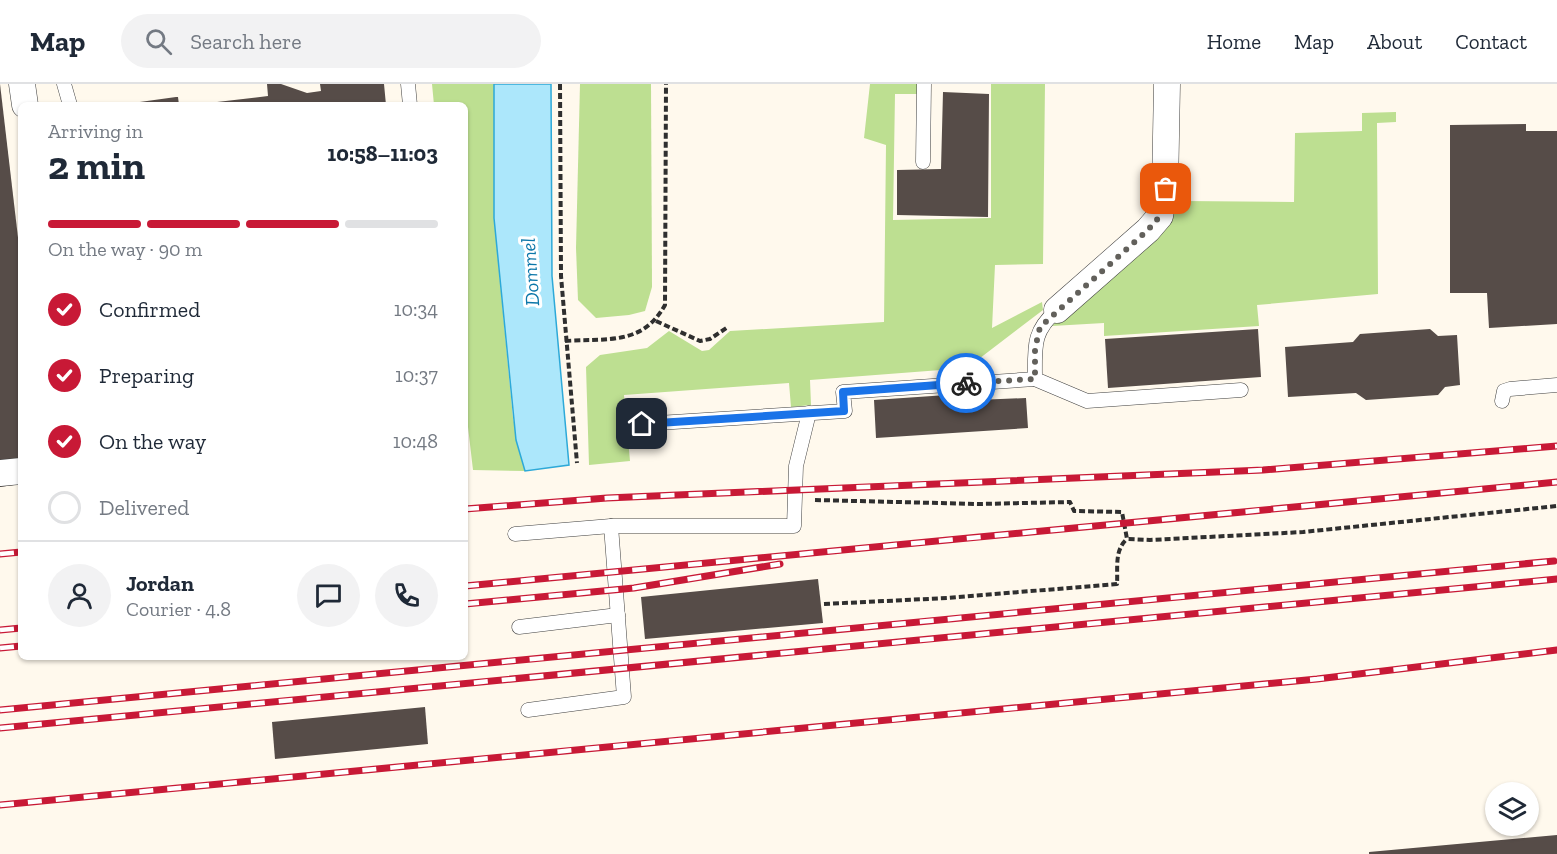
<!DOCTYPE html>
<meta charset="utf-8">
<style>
body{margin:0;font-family:"Zilla Slab",serif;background:#f2f2f3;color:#1f2937;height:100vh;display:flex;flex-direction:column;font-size:22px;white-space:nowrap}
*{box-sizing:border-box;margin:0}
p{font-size:20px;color:#747a83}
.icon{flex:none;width:33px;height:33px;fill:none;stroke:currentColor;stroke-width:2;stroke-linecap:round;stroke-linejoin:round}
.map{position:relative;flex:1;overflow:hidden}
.drawer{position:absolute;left:18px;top:18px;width:450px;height:558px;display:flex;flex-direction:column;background:#fff;border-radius:9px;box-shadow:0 2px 4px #0004}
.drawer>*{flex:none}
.buttons{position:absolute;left:1485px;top:698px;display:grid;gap:12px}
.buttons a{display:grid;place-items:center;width:54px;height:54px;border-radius:50%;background:#fff;box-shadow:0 2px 4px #0004;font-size:30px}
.pin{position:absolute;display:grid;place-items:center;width:51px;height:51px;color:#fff;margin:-26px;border-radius:12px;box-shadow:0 3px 9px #0006}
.courier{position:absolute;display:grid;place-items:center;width:60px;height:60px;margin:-30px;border:4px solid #1a73e8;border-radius:50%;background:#fff;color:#222;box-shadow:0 2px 8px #0007}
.headline em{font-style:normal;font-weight:800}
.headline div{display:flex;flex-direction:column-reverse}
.headline{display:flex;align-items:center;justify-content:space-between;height:102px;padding:0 30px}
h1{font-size:39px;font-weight:800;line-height:45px}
.bar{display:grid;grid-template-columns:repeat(4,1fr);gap:9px 6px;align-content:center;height:72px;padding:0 30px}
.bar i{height:8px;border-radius:4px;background:#e0e1e3}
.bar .active{background:#c81936}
.bar p{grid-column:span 4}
.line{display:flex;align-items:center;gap:15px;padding:0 30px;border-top:2px solid #e0e1e3}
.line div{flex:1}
.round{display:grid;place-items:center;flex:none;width:63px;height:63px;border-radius:32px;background:#f2f2f3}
ol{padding:0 30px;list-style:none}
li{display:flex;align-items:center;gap:18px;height:66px}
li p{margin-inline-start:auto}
li .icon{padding:6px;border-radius:50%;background:#c81936;color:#fff;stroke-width:4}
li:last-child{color:#747a83}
li i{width:33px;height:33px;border:3px solid #e0e1e3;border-radius:50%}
header{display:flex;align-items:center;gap:36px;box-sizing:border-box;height:84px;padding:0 30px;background:#fff;border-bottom:2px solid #e0e1e3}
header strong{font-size:28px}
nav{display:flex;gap:33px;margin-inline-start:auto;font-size:21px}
.search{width:420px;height:54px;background:#f2f2f3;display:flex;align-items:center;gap:15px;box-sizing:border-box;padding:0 21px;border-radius:33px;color:#747a83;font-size:22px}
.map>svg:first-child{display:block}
.forest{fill:#bddf91}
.water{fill:#ace7fb;stroke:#2da9d8;stroke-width:1.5}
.building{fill:#564c48}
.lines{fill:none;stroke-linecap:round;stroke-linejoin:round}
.service-casing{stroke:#404040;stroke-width:15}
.minor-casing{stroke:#404040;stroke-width:27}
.path{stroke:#2f2f2f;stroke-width:4;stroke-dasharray:6 3;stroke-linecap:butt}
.service{stroke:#fff;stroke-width:14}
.minor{stroke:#fff;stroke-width:26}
.rail-casing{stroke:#c81936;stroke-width:7}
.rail{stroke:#fff;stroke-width:4.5;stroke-dasharray:14;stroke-linecap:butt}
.done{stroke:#62605b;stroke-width:6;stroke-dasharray:0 10.8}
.route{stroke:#1a73e8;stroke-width:8}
.labels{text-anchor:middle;stroke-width:6;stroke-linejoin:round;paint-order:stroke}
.water-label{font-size:20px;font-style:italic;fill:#0c77a9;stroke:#fff}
</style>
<header>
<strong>Map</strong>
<div class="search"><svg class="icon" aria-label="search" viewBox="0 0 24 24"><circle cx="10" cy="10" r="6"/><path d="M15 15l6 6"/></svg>Search here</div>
<nav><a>Home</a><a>Map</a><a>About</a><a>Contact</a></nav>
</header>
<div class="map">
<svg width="1557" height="770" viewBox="0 0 1557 770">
<rect width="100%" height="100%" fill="#fff9ed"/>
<g class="forest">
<path d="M432,0H494V134L513,334L525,387L473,386L465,317V21H434Z"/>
<path d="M580,0H651L652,203L645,227L629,231L596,234L578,216L576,164Z"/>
<path d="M870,0H918V10H895L893,136L991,134V0H1045L1043,180L995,181L992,244L1042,218L1043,226L967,284L810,296L811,321L791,323L789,299L624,311L630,377L589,381L586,283L600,271L647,264L669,247L702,267L709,266L730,247L884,238L886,61L864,54Z"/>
<path d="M1396,28V38L1377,39L1378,210L1257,221L1259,242L1104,252V239L1052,242L1183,117L1294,118L1295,49L1362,47V29Z"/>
</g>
<path class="water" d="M494,0H551L552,192L569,381L525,387L516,356L494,134Z"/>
<g class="building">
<path d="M0,0L21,179V400L0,403Z"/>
<path d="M267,0H281L307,9L321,7L320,0H384L386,21H191L268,12Z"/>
<path d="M943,8L989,10L988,133L897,131V86L941,85Z"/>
<path d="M176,13H178L179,21H118Z"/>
<path d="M1526,40V47H1557V240L1489,244L1487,209H1450V41Z"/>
<path d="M1258,245L1261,293L1108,304L1105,255Z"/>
<path d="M1430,245L1438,252L1457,251L1460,301L1445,303L1438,311L1366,316L1356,309L1288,313L1285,263L1353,258L1360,250Z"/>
<path d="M976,309L977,316L1026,314L1028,344L876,354L874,316Z"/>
<path d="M818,495L823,539L645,555L641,513Z"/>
<path d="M425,623L428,660L275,675L272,638Z"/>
<path d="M1557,751V770H1369V768Z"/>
</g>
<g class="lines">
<g class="service-casing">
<g id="service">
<path d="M64,0L70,21"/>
<path d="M408,0L410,21"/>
<path d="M923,78L924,0"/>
<path d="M1057,226C1032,248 1035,263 1035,295L1087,317L1241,306"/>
<path d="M1502,317L1504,307L1510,305L1557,301"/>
<path d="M642,340L845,327L843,308L1035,295"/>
<path d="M515,450L611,442H794L796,382L809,329"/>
<path d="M519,543L618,531"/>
<path d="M528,626L624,613L611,442"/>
</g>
</g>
<g class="minor-casing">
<g id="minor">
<path d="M22,0L25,21"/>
<path d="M1057,226L1148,146L1160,132L1165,105L1167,0"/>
<path d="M0,389L21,387"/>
</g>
</g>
<g class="path">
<path d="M560,0L561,192L577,379"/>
<path d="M656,237L700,257L710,255L728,243"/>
<path d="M565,257C607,254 642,262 665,221L666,0"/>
<path d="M815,416L979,420L1070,418L1074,427L1122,428L1127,455L1150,456L1303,448L1557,422"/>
<path d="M824,520L947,514L1117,500C1118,485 1114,466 1127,455"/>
</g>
<use href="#service" class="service"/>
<use href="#minor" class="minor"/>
<g class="rail-casing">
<g id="rail">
<path d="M465,425L607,414L1263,386L1557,362"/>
<path d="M0,470L21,468"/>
<path d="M465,502L1557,398"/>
<path d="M465,520L634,504L780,480"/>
<path d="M0,546L21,544"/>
<path d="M0,564L21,562"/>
<path d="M0,626L1554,477"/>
<path d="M0,644L1557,495"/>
<path d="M0,721L1317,595L1557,566"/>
</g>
</g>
<use href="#rail" class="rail"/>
</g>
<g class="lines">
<path class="done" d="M966,299L1035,295V265L1040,243L1148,146L1160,132L1166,105"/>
<path class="route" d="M642,340L844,327L843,308L966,299"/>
</g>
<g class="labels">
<g class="water-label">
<text transform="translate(530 188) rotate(-94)" y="7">Dommel</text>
</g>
</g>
</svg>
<div class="buttons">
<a><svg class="icon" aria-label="layers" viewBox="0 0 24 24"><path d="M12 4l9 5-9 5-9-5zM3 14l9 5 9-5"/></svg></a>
</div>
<div class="pin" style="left:1166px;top:105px;background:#ea580c"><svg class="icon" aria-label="bag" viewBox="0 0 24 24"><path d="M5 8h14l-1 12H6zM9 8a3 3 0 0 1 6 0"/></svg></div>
<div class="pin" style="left:642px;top:340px;background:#1f2937"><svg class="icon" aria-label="home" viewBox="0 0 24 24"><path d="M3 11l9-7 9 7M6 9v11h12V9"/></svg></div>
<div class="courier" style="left:966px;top:299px"><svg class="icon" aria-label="bike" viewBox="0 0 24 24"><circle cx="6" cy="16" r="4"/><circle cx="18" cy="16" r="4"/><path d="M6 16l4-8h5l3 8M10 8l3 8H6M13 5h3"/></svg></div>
<section class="drawer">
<div class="headline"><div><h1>2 min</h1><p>Arriving in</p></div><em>10:58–11:03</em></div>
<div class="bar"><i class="active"></i><i class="active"></i><i class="active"></i><i></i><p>On the way · 90 m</p></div>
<ol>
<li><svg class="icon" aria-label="check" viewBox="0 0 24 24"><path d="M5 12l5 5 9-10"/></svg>Confirmed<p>10:34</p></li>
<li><svg class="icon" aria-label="check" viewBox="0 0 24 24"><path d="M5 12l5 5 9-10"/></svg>Preparing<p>10:37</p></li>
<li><svg class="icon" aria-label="check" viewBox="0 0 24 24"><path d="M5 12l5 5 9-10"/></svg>On the way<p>10:48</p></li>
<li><i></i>Delivered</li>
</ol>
<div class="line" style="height:108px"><a class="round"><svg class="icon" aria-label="person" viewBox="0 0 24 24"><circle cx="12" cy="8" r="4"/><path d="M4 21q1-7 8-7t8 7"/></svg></a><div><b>Jordan</b><p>Courier · 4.8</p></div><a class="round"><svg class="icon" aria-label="chat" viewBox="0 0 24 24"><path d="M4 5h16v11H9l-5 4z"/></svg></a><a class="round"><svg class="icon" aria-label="phone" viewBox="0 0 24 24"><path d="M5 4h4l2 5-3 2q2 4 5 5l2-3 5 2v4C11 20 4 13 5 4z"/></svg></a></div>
</section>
</div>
